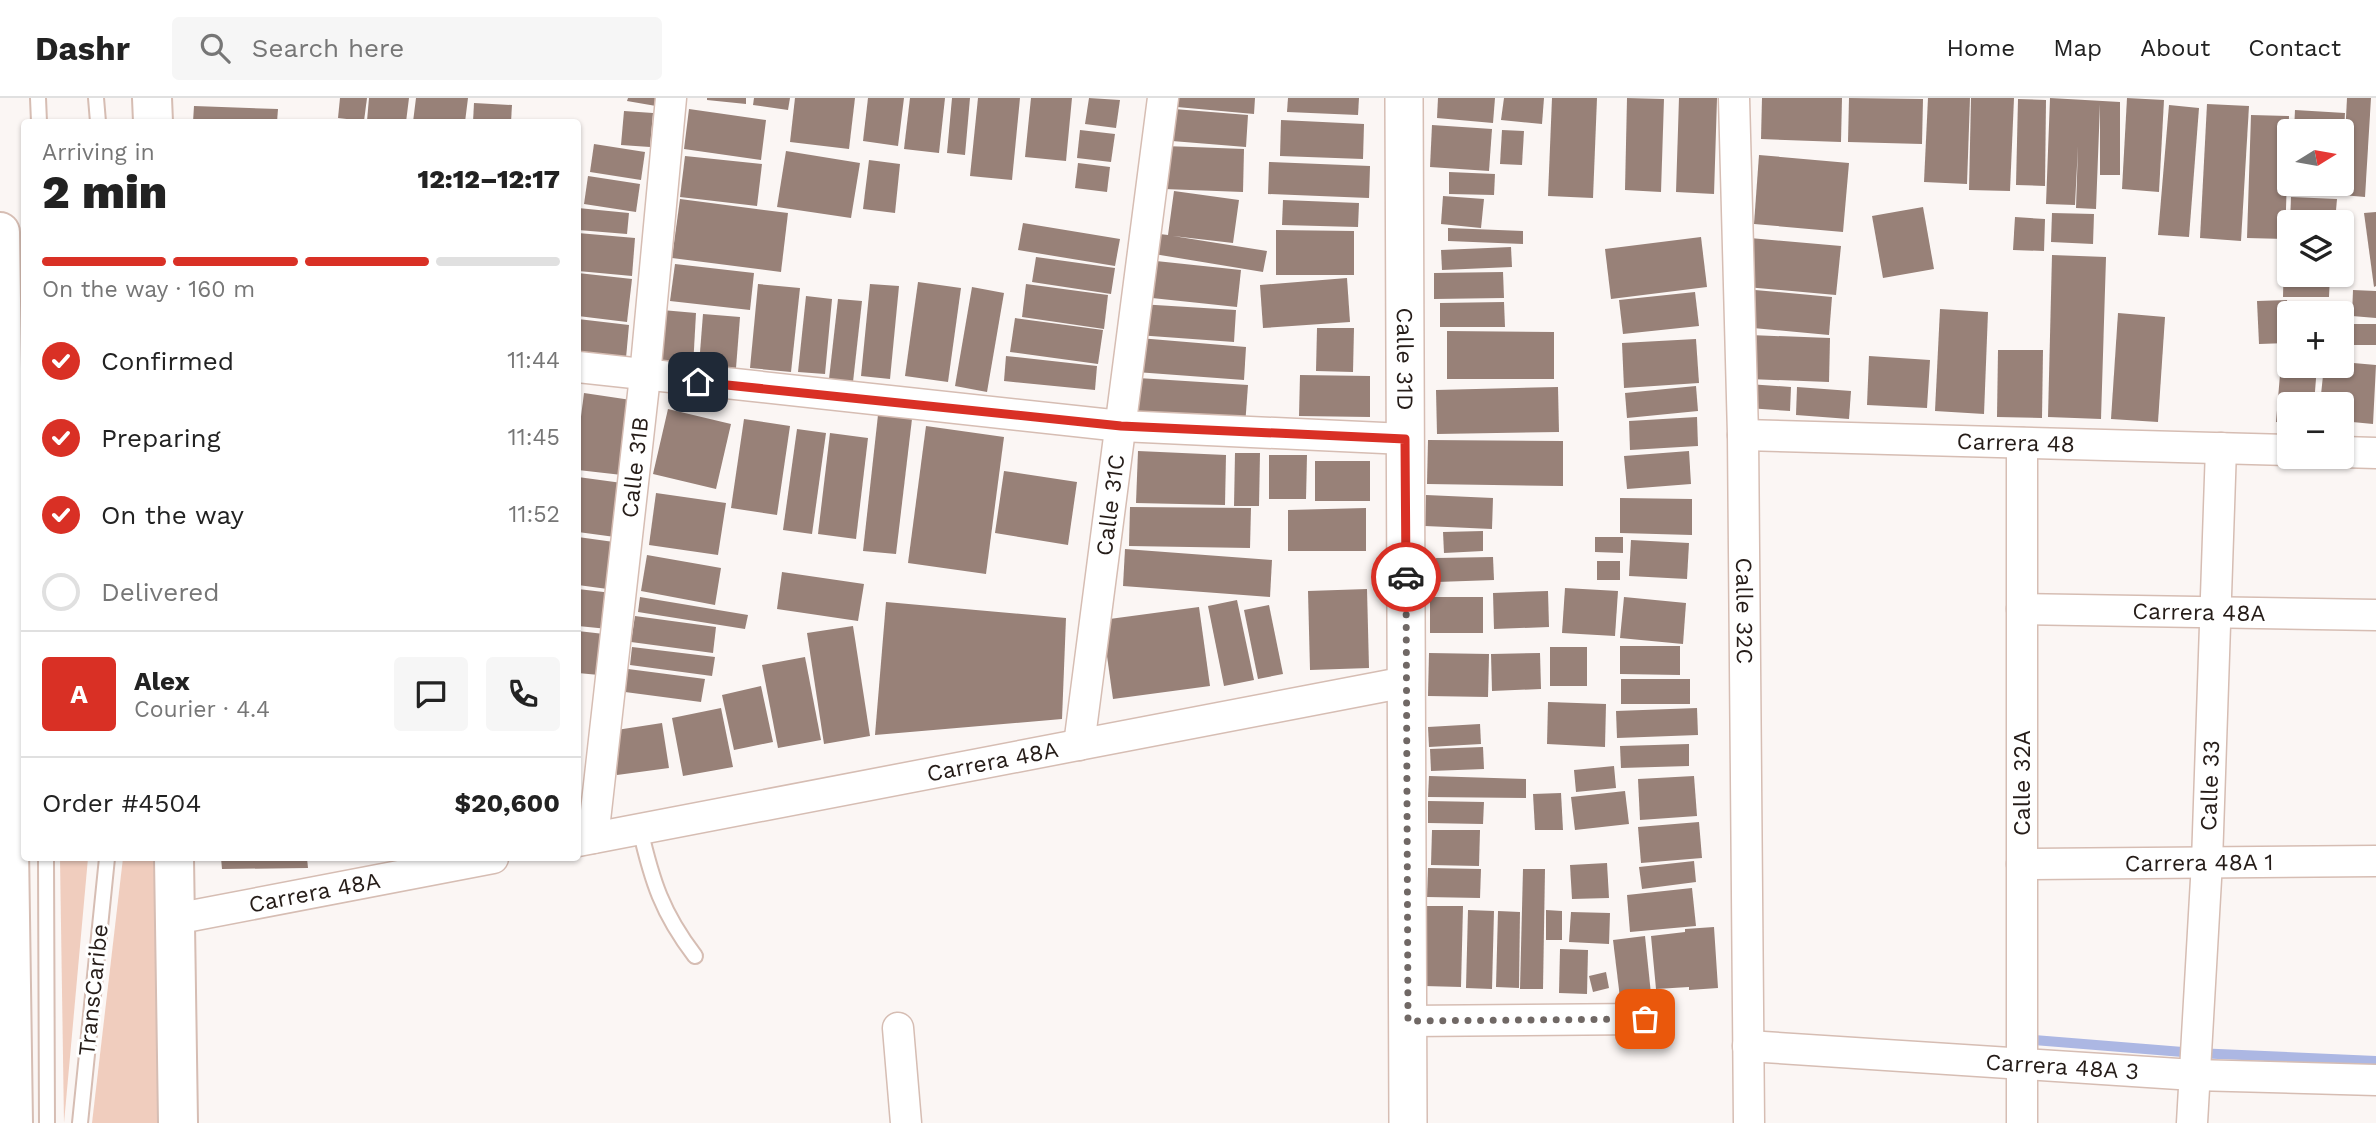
<!DOCTYPE html>
<meta charset="utf-8">
<style>
body{margin:0;font-family:"Work Sans",sans-serif;background:#f6f6f6;color:#222;height:100vh;display:flex;flex-direction:column;font-size:26px;white-space:nowrap}
*{box-sizing:border-box;margin:0}
p{font-size:23px;color:#767676}
.icon{flex:none;width:38px;height:38px;fill:none;stroke:currentColor;stroke-width:2;stroke-linecap:round;stroke-linejoin:round}
.map{position:relative;flex:1;overflow:hidden}
.drawer{position:absolute;left:21px;top:21px;width:560px;height:742px;display:flex;flex-direction:column;background:#fff;border-radius:7px;box-shadow:0 2px 5px #0004}
.drawer>*{flex:none}
.needle{width:46px;rotate:79deg}
.fabs{position:absolute;left:2277px;top:21px;display:grid;gap:14px}
.fabs a{display:grid;place-items:center;width:77px;height:77px;border-radius:7px;background:#fff;box-shadow:0 2px 5px #0004;font-size:35px}
.pin{position:absolute;display:grid;place-items:center;width:60px;height:60px;color:#fff;margin:-30px;border-radius:14px;box-shadow:0 4px 10px #0006}
.courier{position:absolute;display:grid;place-items:center;width:70px;height:70px;margin:-35px;border:5px solid #d93025;border-radius:50%;background:#fff;color:#222;box-shadow:0 2px 9px #0007}
.summary em{font-style:normal;font-weight:800}
.summary div{display:flex;flex-direction:column-reverse}
.summary{display:flex;align-items:center;justify-content:space-between;height:119px;padding:0 21px}
h1{font-size:46px;font-weight:800;line-height:52px}
.bar{display:grid;grid-template-columns:repeat(4,1fr);gap:10px 7px;align-content:center;height:84px;padding:0 21px}
.bar i{height:9px;border-radius:5px;background:#e0e0e0}
.bar .on{background:#d93025}
.bar p{grid-column:span 4}
.line{display:flex;align-items:center;gap:18px;padding:0 21px;border-top:2px solid #e0e0e0}
.line div{flex:1}
.round{display:grid;place-items:center;flex:none;width:74px;height:74px;border-radius:7px;background:#f6f6f6}
ol{padding:0 21px;list-style:none}
li{display:flex;align-items:center;gap:21px;height:77px}
li p{margin-inline-start:auto}
li .icon{padding:7px;border-radius:50%;background:#d93025;color:#fff;stroke-width:4}
li:last-child{color:#767676}
li i{width:38px;height:38px;border:4px solid #e0e0e0;border-radius:50%}
header{display:flex;align-items:center;gap:42px;box-sizing:border-box;height:98px;padding:0 35px;background:#fff;border-bottom:2px solid #e0e0e0}
header strong{font-size:33px}
nav{display:flex;gap:38px;margin-inline-start:auto;font-size:24px}
.search{width:490px;height:63px;background:#f6f6f6;display:flex;align-items:center;gap:18px;box-sizing:border-box;padding:0 24px;border-radius:7px;color:#767676;font-size:26px}
.map>svg:first-child{display:block}
.green{fill:#f0cdbe}
.lines{fill:none;stroke-linecap:round;stroke-linejoin:round}
.stream{stroke:#acb7e3;stroke-width:10}
.building{fill:#988178}
.service-casing{stroke:#d6bdb3;stroke-width:18}
.minor-casing{stroke:#d6bdb3;stroke-width:33}
.tertiary-casing{stroke:#d6bdb3;stroke-width:40}
.trunk-casing{stroke:#d6bdb3;stroke-width:42}
.service{stroke:#fff;stroke-width:14}
.minor{stroke:#fff;stroke-width:30}
.tertiary{stroke:#fff;stroke-width:37}
.trunk{stroke:#fff;stroke-width:38}
.done{stroke:#706865;stroke-width:7;stroke-dasharray:0 12.6}
.route{stroke:#d93025;stroke-width:9}
.labels{text-anchor:middle;stroke-width:6;stroke-linejoin:round;paint-order:stroke}
.street-label{font-size:23px;fill:#251c18;stroke:#fff}
</style>
<header>
<strong>Dashr</strong>
<div class="search"><svg class="icon" aria-label="search" viewBox="0 0 24 24"><circle cx="10" cy="10" r="6"/><path d="M15 15l6 6"/></svg>Search here</div>
<nav><a>Home</a><a>Map</a><a>About</a><a>Contact</a></nav>
</header>
<div class="map">
<svg width="2376" height="1025" viewBox="0 0 2376 1025">
<rect width="100%" height="100%" fill="#fbf6f4"/>
<g class="green">
<path d="M60,760H88L64,1025Z"/>
<path d="M123,760H157L159,1025H92Z"/>
</g>
<g class="lines">
<path class="stream" d="M2034,942L2195,955L2376,963"/>
</g>
<g class="building">
<path d="M340,0H367L364,23L338,20Z"/>
<path d="M369,0H409L406,24L367,23Z"/>
<path d="M416,0H468L465,24H413Z"/>
<path d="M628,0H657L656,8L627,3Z"/>
<path d="M707,0H746V6L707,2Z"/>
<path d="M754,0H790L788,12L753,7Z"/>
<path d="M795,0H855L849,51L790,44Z"/>
<path d="M868,0H904L898,48L863,43Z"/>
<path d="M910,0H945L939,55L904,51Z"/>
<path d="M952,0H970L965,57L947,55Z"/>
<path d="M978,0H1020L1012,82L970,78Z"/>
<path d="M1031,0H1072L1066,63L1025,59Z"/>
<path d="M1089,0L1120,2L1116,30L1085,26Z"/>
<path d="M1178,0H1255L1254,16L1177,9Z"/>
<path d="M1288,0H1359L1358,17L1287,14Z"/>
<path d="M1438,0H1495L1493,25L1437,20Z"/>
<path d="M1504,0H1544L1542,26L1501,22Z"/>
<path d="M1552,0H1597L1593,100L1548,98Z"/>
<path d="M1627,0L1664,1L1661,94L1625,92Z"/>
<path d="M1679,0H1717L1714,96L1676,94Z"/>
<path d="M1762,0H1842L1841,44L1761,41Z"/>
<path d="M1849,0L1923,1L1922,46L1848,44Z"/>
<path d="M1928,0H1970L1967,86L1924,84Z"/>
<path d="M1971,0H2014L2010,93L1969,92Z"/>
<path d="M2050,0L2120,4V77H2100V6L2096,111L2076,110L2078,48L2075,107L2046,106Z"/>
<path d="M2127,0L2164,2L2159,94L2122,91Z"/>
<path d="M2347,0H2371L2365,99L2342,97Z"/>
<path d="M2018,1L2046,2L2045,88L2016,87Z"/>
<path d="M474,5L512,7L511,24H473Z"/>
<path d="M2207,6L2249,8L2241,143L2200,140Z"/>
<path d="M2169,7L2199,10L2189,139L2158,137Z"/>
<path d="M194,8L278,11L277,24H193Z"/>
<path d="M689,11L766,22L761,62L684,51Z"/>
<path d="M1174,11L1248,17L1246,49L1172,43Z"/>
<path d="M2295,12L2345,15L2344,33H2294Z"/>
<path d="M624,13L653,15L650,49L621,47Z"/>
<path d="M2251,17L2289,18L2285,141L2247,140Z"/>
<path d="M1281,22L1364,26L1363,61L1280,58Z"/>
<path d="M1432,27L1492,31L1489,73L1430,69Z"/>
<path d="M1080,32L1115,36L1111,64L1077,60Z"/>
<path d="M1502,32L1524,33L1522,67L1500,66Z"/>
<path d="M594,46L645,54L641,82L590,74Z"/>
<path d="M1165,48L1244,51L1243,94L1164,91Z"/>
<path d="M786,53L860,65L851,120L777,109Z"/>
<path d="M1759,57L1849,65L1843,134L1754,126Z"/>
<path d="M685,58L762,66L757,108L680,99Z"/>
<path d="M869,62L900,66L895,115L863,111Z"/>
<path d="M1269,64L1370,68L1369,100L1268,96Z"/>
<path d="M1078,65L1110,69L1107,94L1075,90Z"/>
<path d="M1449,74L1495,76L1494,97L1449,96Z"/>
<path d="M588,78L640,86L636,114L584,106Z"/>
<path d="M2291,86H2341L2340,93L2291,89Z"/>
<path d="M1174,93L1239,102L1233,145L1173,138L1267,153L1263,174L1148,155L1151,135L1168,137Z"/>
<path d="M1443,98L1484,101L1481,130L1441,126Z"/>
<path d="M2291,99L2337,101L2335,124H2290Z"/>
<path d="M680,101L788,115L781,174L672,160Z"/>
<path d="M1283,102L1359,105L1358,129L1282,127Z"/>
<path d="M1923,109L1934,171L1883,180L1872,118Z"/>
<path d="M578,110L629,115L627,136L578,132Z"/>
<path d="M2376,114V188L2374,189L2364,115Z"/>
<path d="M2052,115L2094,116L2093,146L2051,144Z"/>
<path d="M2015,119L2045,121L2044,153L2013,152Z"/>
<path d="M1023,125L1120,141L1115,168L1018,152Z"/>
<path d="M1448,130L1523,133V146L1448,143Z"/>
<path d="M1276,132L1354,133V177H1276Z"/>
<path d="M578,135L635,140L632,178L578,173Z"/>
<path d="M1701,139L1707,189L1611,201L1605,151Z"/>
<path d="M1750,140L1841,148L1836,197L1746,189Z"/>
<path d="M1511,149L1512,169L1442,172L1441,152Z"/>
<path d="M2284,155H2289V177H2330L2329,199H2283Z"/>
<path d="M2052,157L2106,159L2101,321L2048,319Z"/>
<path d="M1036,159L1115,170L1111,196L1032,184Z"/>
<path d="M1156,163L1241,172L1237,209L1152,200Z"/>
<path d="M675,166L754,175L750,212L670,203Z"/>
<path d="M1503,174L1504,200L1434,201V175Z"/>
<path d="M578,175L632,181L627,224L578,218Z"/>
<path d="M1347,180L1350,224L1263,230L1260,187Z"/>
<path d="M918,184L961,190L948,284L905,278Z"/>
<path d="M758,186L800,190L791,274L750,270Z"/>
<path d="M870,186L899,188L890,281L861,278Z"/>
<path d="M1026,186L1108,197L1104,231L1022,219Z"/>
<path d="M972,189L1004,195L987,294L955,288Z"/>
<path d="M1755,192L1832,199L1829,237L1753,230Z"/>
<path d="M2353,192L2376,193V220L2352,218Z"/>
<path d="M1695,194L1699,228L1623,236L1619,202Z"/>
<path d="M806,198L832,201L825,276L798,274Z"/>
<path d="M838,201L862,203L853,284L829,281Z"/>
<path d="M2287,202L2289,245L2259,246L2257,203Z"/>
<path d="M1504,204L1505,229H1440V205Z"/>
<path d="M1139,206L1236,212L1234,244L1137,237Z"/>
<path d="M1940,211L1988,214L1984,316L1935,313Z"/>
<path d="M662,212L696,215L693,269L658,267Z"/>
<path d="M2118,215L2165,219L2158,324L2111,321Z"/>
<path d="M703,216L740,219L736,270L699,267Z"/>
<path d="M1015,220L1103,232L1098,266L1010,254Z"/>
<path d="M578,221L629,227L626,260L578,255Z"/>
<rect x="2342" y="226" width="34" height="21"/>
<path d="M1317,230H1354L1353,274L1316,273Z"/>
<path d="M1447,233L1554,234V281H1447Z"/>
<path d="M1750,237L1830,240L1829,284L1749,281Z"/>
<path d="M1139,240L1246,249L1244,282L1136,274Z"/>
<path d="M1696,241L1699,285L1624,290L1622,245Z"/>
<path d="M1998,252H2043L2042,320L1997,319Z"/>
<path d="M2282,253H2289V268H2317L2314,306H2289V325L2276,324Z"/>
<path d="M1006,258L1097,268L1095,292L1004,283Z"/>
<path d="M1869,258L1930,262L1927,310L1867,307Z"/>
<path d="M2342,264L2376,267L2373,326L2342,323V306H2320L2324,268H2342Z"/>
<path d="M1300,277L1370,278V319L1299,318Z"/>
<path d="M1138,280L1248,287L1245,328L1136,320Z"/>
<path d="M1748,286L1791,289L1790,313L1747,310Z"/>
<path d="M1696,288L1698,313L1627,320L1625,295Z"/>
<path d="M1558,289L1559,334L1437,336L1436,292Z"/>
<path d="M1797,289L1851,293L1849,321L1796,317Z"/>
<path d="M584,295L631,302L622,377L578,372V342Z"/>
<path d="M668,311L731,326L716,391L653,376Z"/>
<path d="M878,317L912,321L896,456L863,453Z"/>
<path d="M1697,319L1698,348L1630,352L1629,323Z"/>
<path d="M744,321L790,328L777,417L731,410Z"/>
<path d="M926,328L1004,339L986,476L908,465Z"/>
<path d="M797,331L826,335L812,436L783,432Z"/>
<path d="M830,335L868,340L856,441L818,436Z"/>
<path d="M1428,342L1563,343V388L1427,386Z"/>
<path d="M1138,353L1226,357L1225,407L1136,405Z"/>
<path d="M1689,353L1691,386L1627,391L1624,358Z"/>
<path d="M1235,355H1260L1259,408H1234Z"/>
<path d="M1269,357H1307L1306,401H1269Z"/>
<rect x="1315" y="363" width="55" height="40"/>
<path d="M1004,373L1077,384L1068,447L995,435Z"/>
<path d="M578,379L622,385L615,439L578,434Z"/>
<path d="M656,395L726,405L718,457L649,447Z"/>
<path d="M1426,397L1493,400L1492,431L1425,428Z"/>
<path d="M1620,400L1692,401V437L1620,435Z"/>
<path d="M1130,409L1251,410L1250,450L1129,448Z"/>
<path d="M1366,410V453H1288V412Z"/>
<path d="M1483,433V453L1444,455L1443,434Z"/>
<path d="M578,439L621,445L615,492L578,487Z"/>
<path d="M1595,439H1623V455L1595,454Z"/>
<path d="M1631,442L1689,445L1687,481L1629,478Z"/>
<path d="M1125,451L1272,462L1270,499L1123,488Z"/>
<path d="M647,457L721,470L715,507L641,493Z"/>
<path d="M1493,459L1494,482L1437,484L1436,460Z"/>
<rect x="1597" y="463" width="23" height="19"/>
<path d="M782,474L864,486L858,523L777,511Z"/>
<path d="M1565,490L1618,493L1615,538L1562,535Z"/>
<path d="M578,491L612,495L608,531L578,528Z"/>
<path d="M1367,491L1369,570L1310,572L1308,493Z"/>
<path d="M1548,493L1549,529L1494,531L1493,495Z"/>
<path d="M640,499L748,517L745,531L638,514Z"/>
<rect x="1430" y="499" width="53" height="36"/>
<path d="M1624,499L1686,505L1683,546L1620,540Z"/>
<path d="M1237,502L1254,582L1224,588L1208,508Z"/>
<path d="M886,504L1066,520L1062,621L875,637Z"/>
<path d="M1269,507L1283,576L1258,581L1244,512Z"/>
<path d="M1199,509L1210,588L1113,601L1102,522Z"/>
<path d="M635,518L716,529L713,555L631,544Z"/>
<path d="M853,528L870,638L824,646L807,535Z"/>
<path d="M578,533L604,536L599,577L578,575Z"/>
<path d="M1620,548H1680V577L1620,576Z"/>
<path d="M632,549L715,559L712,578L630,567Z"/>
<rect x="1550" y="549" width="37" height="39"/>
<path d="M1429,555L1489,556L1488,599L1428,598Z"/>
<path d="M1540,555L1541,591L1492,593L1491,556Z"/>
<path d="M805,559L821,642L778,650L762,567Z"/>
<path d="M628,571L705,581L701,604L625,594Z"/>
<rect x="1621" y="581" width="69" height="25"/>
<path d="M761,588L773,644L734,652L722,597Z"/>
<path d="M1548,604L1606,606L1605,649L1547,646Z"/>
<path d="M721,610L733,669L683,678L672,620Z"/>
<path d="M1697,610L1698,637L1617,640L1616,613Z"/>
<path d="M662,625L669,670L617,677L610,633Z"/>
<path d="M1480,626L1481,646L1429,649L1428,629Z"/>
<path d="M1689,646V668L1621,670L1620,648Z"/>
<path d="M1483,649L1484,671L1431,673L1430,651Z"/>
<path d="M1614,668L1616,690L1576,694L1574,672Z"/>
<path d="M1429,678L1526,681V700L1428,699Z"/>
<path d="M1694,678L1697,718L1640,722L1638,681Z"/>
<path d="M1625,693L1629,726L1575,732L1571,699Z"/>
<path d="M1561,695L1563,732H1535L1533,696Z"/>
<path d="M1428,703L1484,704L1483,726L1428,725Z"/>
<path d="M1699,724L1702,760L1641,765L1638,729Z"/>
<path d="M1432,732H1480L1479,768L1431,767Z"/>
<path d="M221,760H307L308,770L222,771Z"/>
<path d="M1694,763L1696,784L1642,791L1639,769Z"/>
<path d="M1607,765L1609,800L1572,801L1570,767Z"/>
<path d="M1428,770L1481,771L1480,800L1427,799Z"/>
<path d="M1523,771H1545L1543,891H1520Z"/>
<path d="M1692,790L1696,828L1630,834L1627,797Z"/>
<path d="M1427,808H1463L1461,889L1424,888Z"/>
<path d="M1468,812L1494,813L1492,891L1466,890Z"/>
<path d="M1546,812L1562,813V842H1546Z"/>
<path d="M1498,813L1520,814L1519,890L1496,889Z"/>
<path d="M1571,814L1610,815L1609,846L1569,844Z"/>
<path d="M1714,829L1718,890L1689,892V889L1656,891L1651,838L1685,834V831Z"/>
<path d="M1645,838L1651,896L1620,900L1613,842Z"/>
<path d="M1560,851L1588,852L1587,896L1559,895Z"/>
<path d="M1606,874L1609,890L1593,894L1589,878Z"/>
</g>
<g class="lines">
<g class="service-casing">
<g id="service">
<path d="M38,0L39,24"/>
<path d="M96,0L98,24"/>
<path d="M640,731C652,783 662,815 695,858"/>
<path d="M46,760L47,1025"/>
<path d="M80,1025L107,760"/>
</g>
</g>
<g class="minor-casing">
<g id="minor">
<path id="s1" d="M1734,0L1743,337L1749,1025"/>
<path d="M578,269L1121,328L1405,341"/>
<path id="s2" d="M1743,337L2289,352"/>
<path d="M2342,354L2376,355"/>
<path id="s3" d="M2022,511L2376,517"/>
<path id="s4" d="M1079,647L1163,0"/>
<path id="s5" d="M593,740L645,278L671,0"/>
<path id="s6" d="M578,743L1406,584"/>
<path id="s7" d="M2022,766L2376,763"/>
<path id="s8" d="M175,821L493,760"/>
<path d="M1408,923L1645,921"/>
<path d="M898,930L906,1025"/>
<path id="s9" d="M1748,948L2194,977L2376,982"/>
<path d="M2022,1025V345"/>
<path id="s10" d="M2192,1025L2207,764L2221,350"/>
</g>
</g>
<g class="tertiary-casing">
<g id="tertiary">
<path id="s11" d="M1404,0L1408,1025"/>
</g>
</g>
<g class="trunk-casing">
<g id="trunk">
<path d="M152,0L153,24"/>
<path d="M0,134L13,1025"/>
<path d="M174,760L178,1025"/>
</g>
</g>
<use href="#service" class="service"/>
<use href="#minor" class="minor"/>
<use href="#tertiary" class="tertiary"/>
<use href="#trunk" class="trunk"/>
</g>
<g class="lines">
<path class="done" d="M1406,479L1408,923L1645,921"/>
<path class="route" d="M698,284L1121,328L1405,341L1406,479"/>
</g>
<g class="labels">
<g class="street-label">
<text dy="8" stroke="none"><textPath href="#s11" startOffset="261">Calle 31D</textPath></text>
<text dy="8" stroke="none"><textPath href="#s2" startOffset="273">Carrera 48</textPath></text>
<text dy="8" stroke="none"><textPath href="#s5" startOffset="373">Calle 31B</textPath></text>
<text dy="8" stroke="none"><textPath href="#s4" startOffset="242">Calle 31C</textPath></text>
<text dy="8" stroke="none"><textPath href="#s1" startOffset="513">Calle 32C</textPath></text>
<text dy="8" stroke="none"><textPath href="#s3" startOffset="177">Carrera 48A</textPath></text>
<text dy="8" stroke="none"><textPath href="#s6" startOffset="422">Carrera 48A</textPath></text>
<text transform="translate(2022 685) rotate(-90)" y="8">Calle 32A</text>
<text dy="8" stroke="none"><textPath href="#s10" startOffset="338">Calle 33</textPath></text>
<text dy="8" stroke="none"><textPath href="#s7" startOffset="177">Carrera 48A 1</textPath></text>
<text dy="8" stroke="none"><textPath href="#s8" startOffset="142">Carrera 48A</textPath></text>
<text transform="translate(93 892) rotate(-84)" y="8">TransCaribe</text>
<text dy="8" stroke="none"><textPath href="#s9" startOffset="315">Carrera 48A 3</textPath></text>
</g>
</g>
</svg>
<div class="fabs">
<a><svg class="needle" viewBox="-14 -14 28 28"><path d="M0-13l5 13h-10z" fill="#e53935"/><path d="M0 13l5-13h-10z" fill="#767676"/></svg></a>
<a><svg class="icon" aria-label="layers" viewBox="0 0 24 24"><path d="M12 4l9 5-9 5-9-5zM3 14l9 5 9-5"/></svg></a>
<a>+</a>
<a>−</a>
</div>
<div class="pin" style="left:1645px;top:921px;background:#ea580c"><svg class="icon" aria-label="bag" viewBox="0 0 24 24"><path d="M5 8h14l-1 12H6zM9 8a3 3 0 0 1 6 0"/></svg></div>
<div class="pin" style="left:698px;top:284px;background:#1f2937"><svg class="icon" aria-label="home" viewBox="0 0 24 24"><path d="M3 11l9-7 9 7M6 9v11h12V9"/></svg></div>
<div class="courier" style="left:1406px;top:479px"><svg class="icon" aria-label="car" viewBox="0 0 24 24"><path d="M5 17H2v-5l4-1 3-4h7l3 4 3 1v5h-3M9 17h6M6 11h13"/><circle cx="7" cy="17" r="2"/><circle cx="17" cy="17" r="2"/></svg></div>
<section class="drawer">
<div class="summary"><div><h1>2 min</h1><p>Arriving in</p></div><em>12:12–12:17</em></div>
<div class="bar"><i class="on"></i><i class="on"></i><i class="on"></i><i></i><p>On the way · 160 m</p></div>
<ol>
<li><svg class="icon" aria-label="check" viewBox="0 0 24 24"><path d="M5 12l5 5 9-10"/></svg>Confirmed<p>11:44</p></li>
<li><svg class="icon" aria-label="check" viewBox="0 0 24 24"><path d="M5 12l5 5 9-10"/></svg>Preparing<p>11:45</p></li>
<li><svg class="icon" aria-label="check" viewBox="0 0 24 24"><path d="M5 12l5 5 9-10"/></svg>On the way<p>11:52</p></li>
<li><i></i>Delivered</li>
</ol>
<div class="line" style="height:126px"><b class="round" style="background:#d93025;color:#fff">A</b><div><b>Alex</b><p>Courier · 4.4</p></div><a class="round"><svg class="icon" aria-label="chat" viewBox="0 0 24 24"><path d="M4 5h16v11H9l-5 4z"/></svg></a><a class="round"><svg class="icon" aria-label="phone" viewBox="0 0 24 24"><path d="M5 4h4l2 5-3 2q2 4 5 5l2-3 5 2v4C11 20 4 13 5 4z"/></svg></a></div>
<div class="line" style="height:91px"><div>Order #4504</div><b>$20,600</b></div>
</section>
</div>
